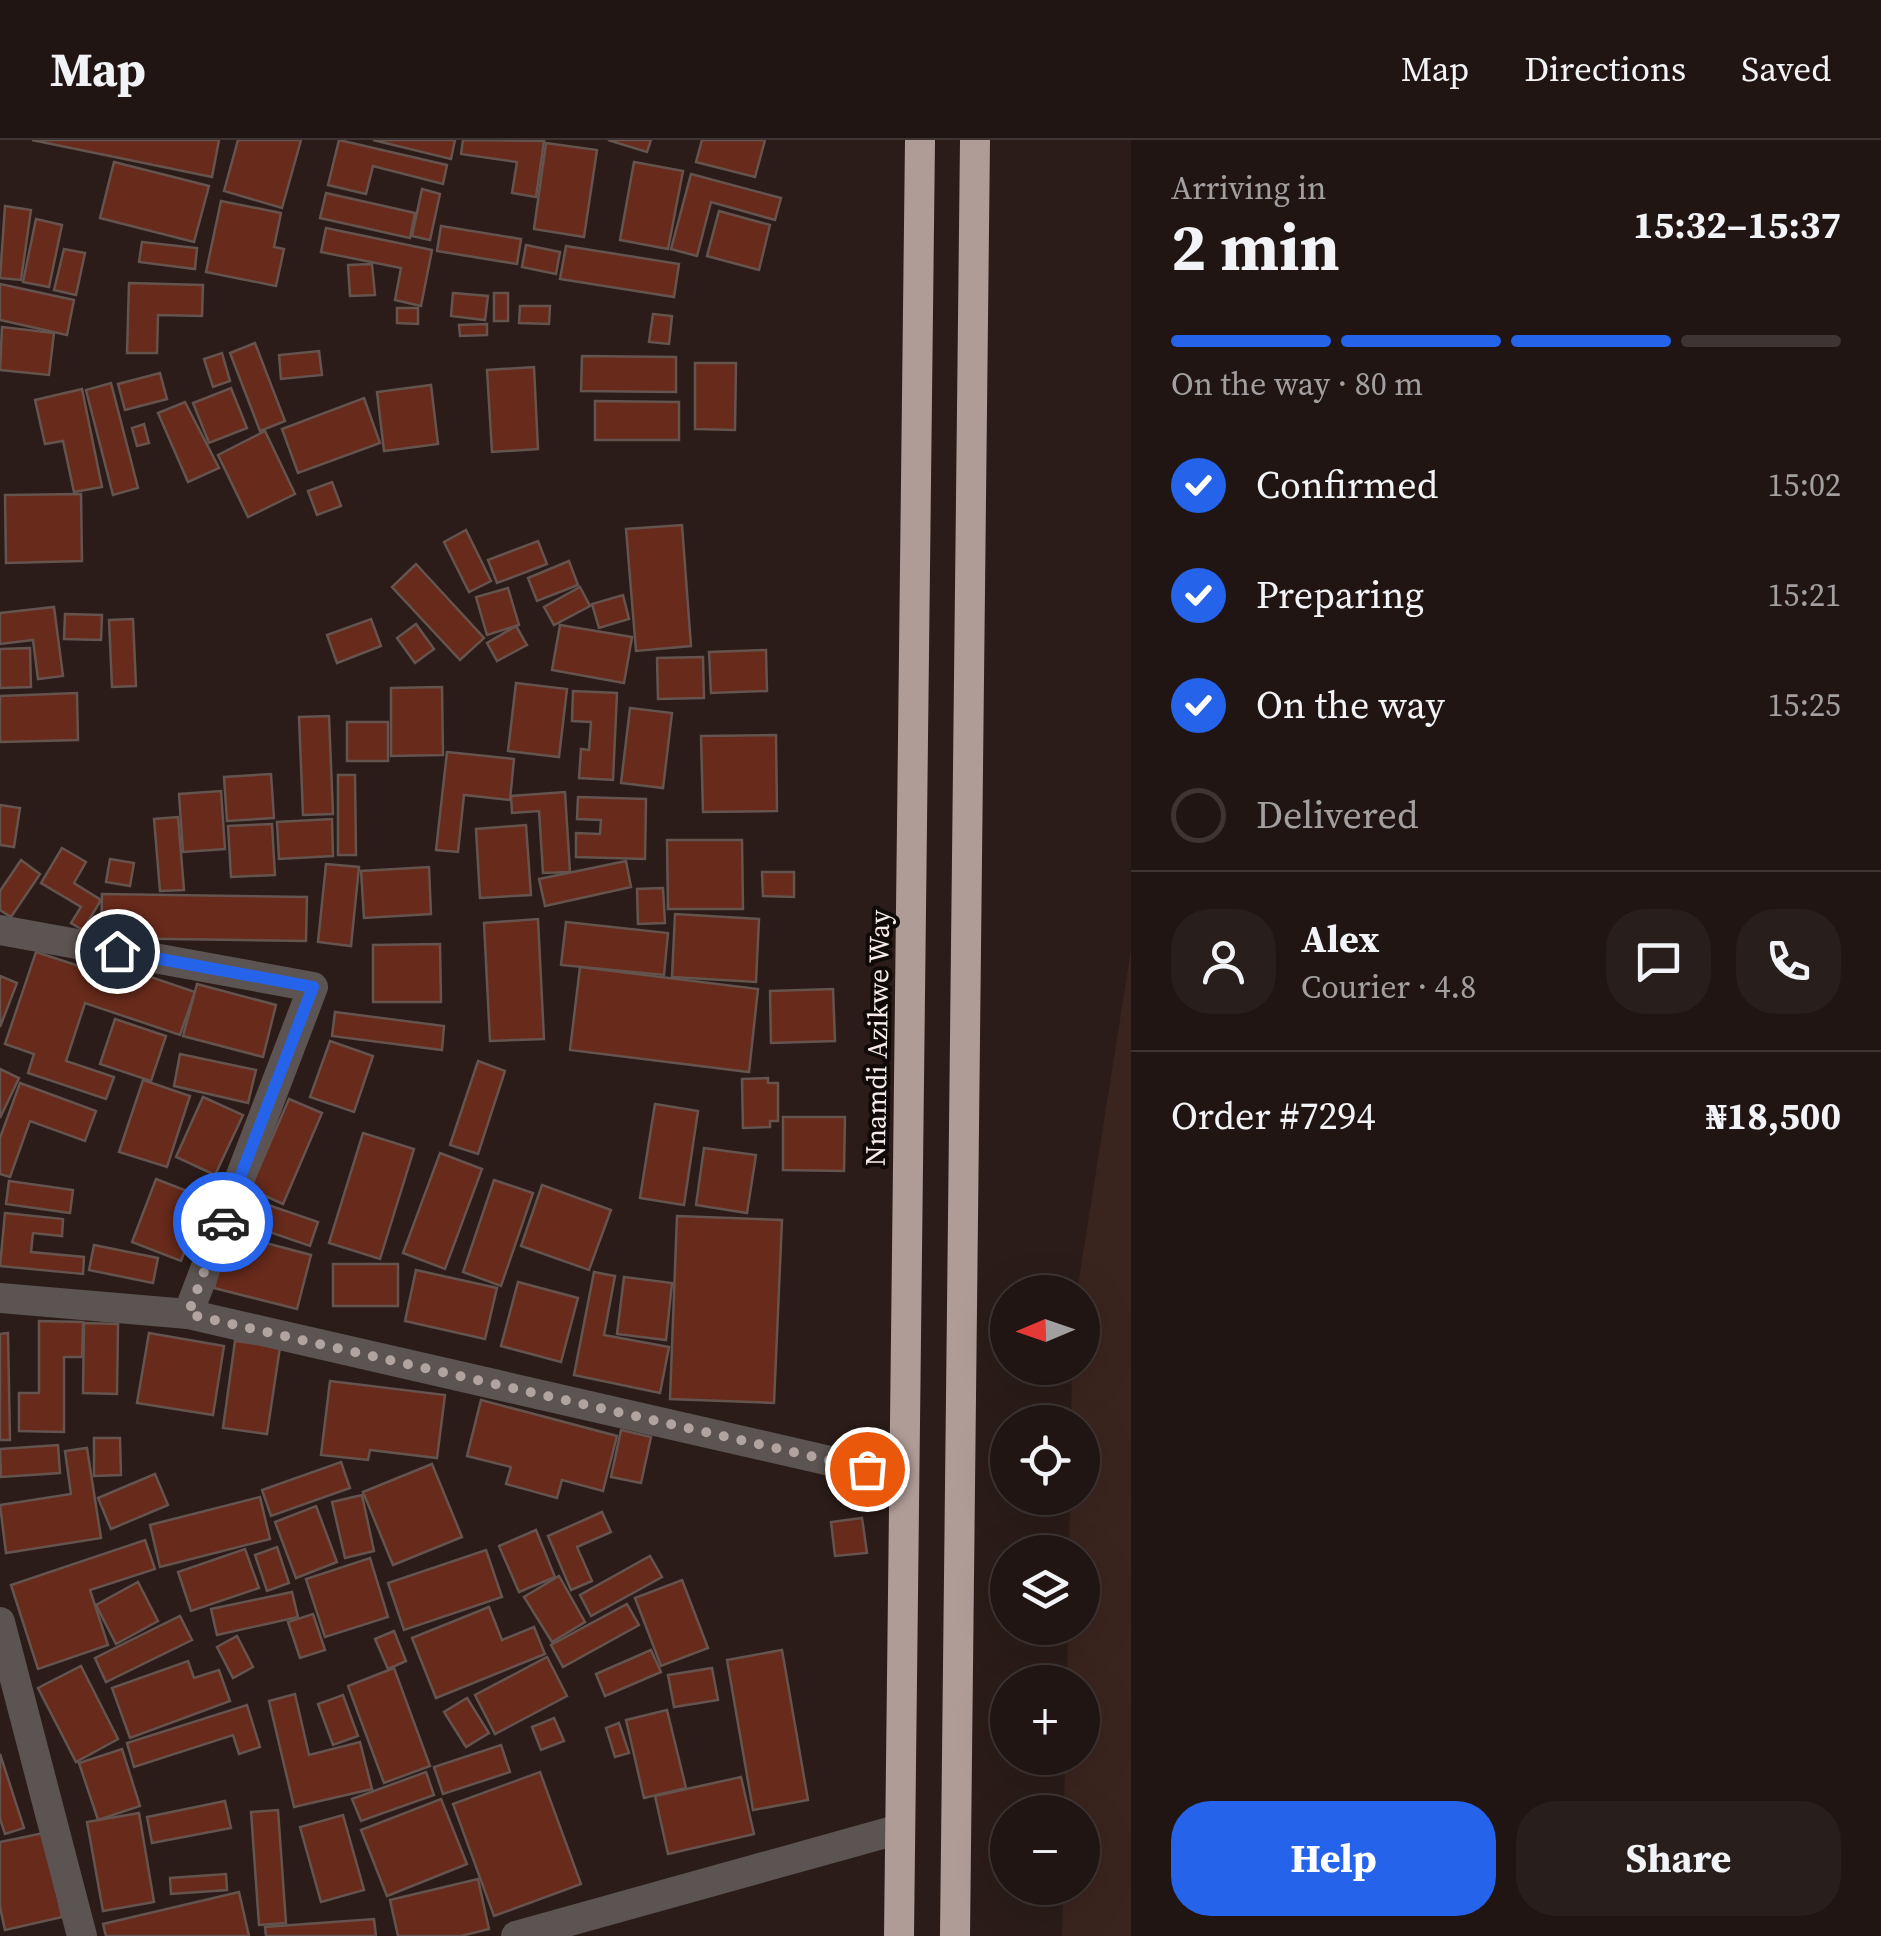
<!DOCTYPE html>
<meta charset="utf-8">
<style>
body{margin:0;font-family:"Source Serif 4",serif;background:#281e1c;color:#f1f3f6;height:100vh;display:flex;flex-direction:column;font-size:38px;white-space:nowrap}
*{box-sizing:border-box;margin:0}
p{font-size:32px;color:#a29fa0}
.icon{flex:none;width:55px;height:55px;fill:none;stroke:currentColor;stroke-width:2;stroke-linecap:round;stroke-linejoin:round}
.map{position:relative;flex:1;overflow:hidden}
.side{display:flex;flex-direction:column;background:#201513;width:750px}
.side>*{flex:none}
.needle{width:65px;rotate:268deg}
.tools{position:absolute;left:990px;top:1135px;display:grid;gap:20px}
.tools a{display:grid;place-items:center;width:110px;height:110px;border-radius:50%;background:#201513;box-shadow:0 10px 40px #0002,0 0 0 2px #3d3433;font-size:50px}
.pin{position:absolute;display:grid;place-items:center;width:85px;height:85px;color:#fff;margin:-42px;border:5px solid #fff;border-radius:50%;box-shadow:0 2px 10px #0007}
.courier{position:absolute;display:grid;place-items:center;width:100px;height:100px;margin:-50px;border:8px solid #2563eb;border-radius:50%;background:#fff;color:#222;box-shadow:0 2px 12px #0007}
.head em{font-style:normal;font-weight:700}
.head div{display:flex;flex-direction:column-reverse}
.head{display:flex;align-items:center;justify-content:space-between;height:170px;padding:0 40px}
h1{font-size:65px;font-weight:700;line-height:75px}
.bar{display:grid;grid-template-columns:repeat(4,1fr);gap:15px 10px;align-content:center;height:120px;padding:0 40px}
.bar i{height:12px;border-radius:8px;background:#3d3433}
.bar .selected{background:#2563eb}
.bar p{grid-column:span 4}
.line{display:flex;align-items:center;gap:25px;padding:0 40px;border-top:2px solid #3d3433}
.line div{flex:1}
.round{display:grid;place-items:center;flex:none;width:105px;height:105px;border-radius:40px;background:#281e1c}
ol{padding:0 40px;list-style:none}
li{display:flex;align-items:center;gap:30px;height:110px}
li p{margin-inline-start:auto}
li .icon{padding:10px;border-radius:50%;background:#2563eb;color:#fff;stroke-width:4}
li:last-child{color:#a29fa0}
li i{width:55px;height:55px;border:5px solid #3d3433;border-radius:50%}
.cta{display:flex;gap:20px;margin-top:auto;padding:20px 40px}
.cta a{flex:1;height:115px;border-radius:40px;background:#2563eb;color:#fff;font-size:40px;font-weight:700;line-height:115px;text-align:center}
.cta a+a{background:#281e1c;color:#f1f3f6}
header{display:flex;align-items:center;gap:60px;box-sizing:border-box;height:140px;padding:0 50px;background:#201513;border-bottom:2px solid #3d3433}
header strong{font-size:48px}
nav{display:flex;gap:55px;margin-inline-start:auto;font-size:35px}
main{display:flex;flex:1;min-height:0}
.map>svg:first-child{display:block}
.built{fill:#3a241e}
.building{fill:#672a1b;stroke:#65534e;stroke-width:2.5}
.lines{fill:none;stroke-linecap:round;stroke-linejoin:round}
.street{stroke:#5c5452;stroke-width:30}
.highway{stroke:#b09c97;stroke-width:30}
.done{stroke:#b0a3a0;stroke-width:10;stroke-dasharray:0 18}
.route{stroke:#2563eb;stroke-width:12}
.labels{text-anchor:middle;stroke-width:8;stroke-linejoin:round;paint-order:stroke}
.street-label{font-size:28px;fill:#f7ece9;stroke:#0f0907}
</style>
<header>
<strong>Map</strong>
<nav><a>Map</a><a>Directions</a><a>Saved</a></nav>
</header>
<main>
<div class="map">
<svg width="1131" height="1796" viewBox="0 0 1131 1796">
<rect width="100%" height="100%" fill="#2b1c19"/>
<path class="built" d="M1131,810V1796H1062L1063,1748H1082V1672H1064L1065,1618H1082V1542H1067L1068,1488H1082V1412H1069L1070,1358H1082V1282H1071L1072,1228H1082V1152H1077Z"/>
<g class="building">
<path d="M32,0H219L212,37Z"/>
<path d="M238,0H301L282,68L224,51Z"/>
<path d="M339,0L447,25L443,44L373,26L366,54L328,45Z"/>
<path d="M373,0H455L451,19Z"/>
<path d="M463,0L544,1L536,57L512,53L517,22L461,14Z"/>
<path d="M608,0H651L647,12Z"/>
<path d="M702,0H765L755,37L696,22Z"/>
<path d="M546,3L597,10L584,97L534,89Z"/>
<path d="M114,22L209,46L194,102L100,78Z"/>
<path d="M634,22L683,31L668,109L620,100Z"/>
<path d="M691,34L781,58L775,80L711,62L697,116L671,109Z"/>
<path d="M422,49L440,54L430,100L412,96Z"/>
<path d="M326,53L415,73L410,98L320,78Z"/>
<path d="M221,61L281,73L274,107L284,109L276,146L206,132Z"/>
<path d="M5,66L31,70L21,140L0,138Z"/>
<path d="M719,71L770,85L759,130L707,116Z"/>
<path d="M36,79L62,85L49,147L23,142Z"/>
<path d="M441,86L521,99L517,124L437,111Z"/>
<path d="M326,88L432,110L421,166L395,160L401,128L321,112Z"/>
<path d="M142,102L197,108L195,129L139,122Z"/>
<path d="M526,105L560,112L556,134L522,127Z"/>
<path d="M566,106L679,124L674,157L560,139Z"/>
<path d="M64,109L85,113L76,155L54,150Z"/>
<path d="M372,124L375,155L350,156L348,125Z"/>
<path d="M129,143L203,145L202,176L158,175L157,213H127Z"/>
<path d="M0,144L74,160L67,195L0,180Z"/>
<path d="M453,153L488,156L485,180L451,176Z"/>
<rect x="494" y="153" width="14" height="28"/>
<path d="M520,166H550L549,184L519,183Z"/>
<path d="M397,168H418V184L397,183Z"/>
<path d="M653,174L672,176L669,204L649,202Z"/>
<path d="M487,184V195L460,196L459,185Z"/>
<path d="M2,187L54,193L49,235L0,230Z"/>
<path d="M255,203L285,281L260,291L230,213Z"/>
<path d="M319,211L322,235L281,239L279,215Z"/>
<path d="M222,213L230,241L213,247L204,219Z"/>
<path d="M582,216L676,217V252L581,251Z"/>
<path d="M695,223H736L735,290L695,289Z"/>
<path d="M534,227L538,309L492,312L487,230Z"/>
<path d="M160,233L167,259L125,270L118,244Z"/>
<path d="M111,243L138,348L113,355L86,250Z"/>
<path d="M431,245L438,304L384,311L377,252Z"/>
<path d="M231,248L247,288L209,303L193,263Z"/>
<path d="M82,249L102,347L74,352L63,301L45,304L35,260Z"/>
<path d="M364,258L380,303L298,333L282,289Z"/>
<path d="M595,261L679,262V300H595Z"/>
<path d="M185,262L219,328L188,342L158,273Z"/>
<path d="M144,284L149,303L137,306L132,288Z"/>
<path d="M265,291L295,354L248,377L218,315Z"/>
<path d="M332,342L341,366L317,375L308,351Z"/>
<path d="M81,354L82,421L6,423L5,355Z"/>
<path d="M682,385L691,506L636,511L626,389Z"/>
<path d="M466,390L491,441L469,452L444,402Z"/>
<path d="M538,401L547,424L497,443L488,420Z"/>
<path d="M569,421L578,445L537,461L528,438Z"/>
<path d="M416,424L484,498L460,520L392,447Z"/>
<path d="M580,447L590,466L554,485L544,467Z"/>
<path d="M508,448L519,485L487,495L476,457Z"/>
<path d="M623,455L629,479L599,488L592,464Z"/>
<path d="M54,467L63,536L38,539L33,500L0,504V473Z"/>
<path d="M65,474L102,475L101,500L64,499Z"/>
<path d="M133,479L136,546L112,547L109,480Z"/>
<path d="M371,479L381,506L337,523L327,495Z"/>
<path d="M416,484L434,509L415,523L397,498Z"/>
<path d="M560,485L632,497L624,543L552,530Z"/>
<path d="M516,486L527,505L497,521L487,503Z"/>
<path d="M30,508L31,547L0,548V509Z"/>
<path d="M766,510L767,551L711,553L709,512Z"/>
<path d="M703,517L704,558L658,559L657,518Z"/>
<path d="M516,543L567,549L559,617L508,611Z"/>
<path d="M442,547L443,615L391,616V548Z"/>
<path d="M573,551L617,553L613,640L579,638L581,609L589,610L591,582L572,581Z"/>
<path d="M77,553L78,600L0,602V556Z"/>
<path d="M630,568L672,573L663,648L621,643Z"/>
<path d="M329,576L333,674L303,675L299,577Z"/>
<rect x="347" y="582" width="41" height="39"/>
<path d="M776,595L777,671L703,672L701,596Z"/>
<path d="M447,612L514,619L510,660L464,655L458,712L436,710Z"/>
<path d="M271,634L274,678L227,681L224,637Z"/>
<path d="M338,635H355L356,715H338Z"/>
<path d="M221,651L225,709L183,712L179,654Z"/>
<path d="M565,652L570,732L543,733L539,671L512,673L511,656Z"/>
<path d="M578,657L646,659L645,719L576,717V693L600,694L601,680L577,679Z"/>
<path d="M0,665L20,668L14,707L0,705Z"/>
<path d="M178,677L184,750L160,751L154,679Z"/>
<path d="M332,679L333,716L279,719L277,682Z"/>
<path d="M272,684L275,735L231,737L228,686Z"/>
<path d="M526,685L531,755L480,758L476,689Z"/>
<path d="M667,700H742L743,769H668Z"/>
<path d="M62,708L86,722L74,743L101,760L83,790L71,783L81,767L41,743Z"/>
<path d="M110,719L134,723L130,746L106,742Z"/>
<path d="M21,720L40,734L11,777L0,770V751Z"/>
<path d="M626,721L631,747L545,766L539,739Z"/>
<path d="M326,724L359,727L351,806L318,802Z"/>
<path d="M429,727L431,774L364,778L361,731Z"/>
<path d="M762,732H794V757L763,756Z"/>
<path d="M663,748L665,783L638,784L637,749Z"/>
<path d="M102,754L307,757L306,801L101,798Z"/>
<path d="M675,774L759,779L756,842L672,837Z"/>
<path d="M538,779L544,899L490,901L484,783Z"/>
<path d="M566,782L668,793L664,835L561,825Z"/>
<path d="M440,804L441,862H373V805Z"/>
<path d="M36,812L85,828L89,816L195,852L180,895L85,863L66,921L114,937L106,959L28,933L34,914L5,904Z"/>
<path d="M580,827L758,849L749,932L570,910Z"/>
<path d="M0,836L17,843L0,887Z"/>
<path d="M197,844L276,865L263,917L183,896Z"/>
<path d="M833,849L835,901L771,903L770,851Z"/>
<path d="M335,872L444,886L442,910L332,896Z"/>
<path d="M115,879L166,896L151,941L100,924Z"/>
<path d="M330,901L373,916L354,972L310,957Z"/>
<path d="M180,914L256,930L248,963L174,946Z"/>
<path d="M478,921L505,931L478,1014L450,1005Z"/>
<path d="M0,929L19,938L0,978Z"/>
<path d="M768,938V943H778V981H770V987L743,988L742,939Z"/>
<path d="M143,940L190,956L167,1027L119,1012Z"/>
<path d="M20,943L96,971L85,1001L30,981L10,1037L0,1034V998Z"/>
<path d="M203,957L243,975L215,1035L176,1017Z"/>
<path d="M289,959L322,973L283,1064L250,1049Z"/>
<path d="M655,964L698,971L684,1065L640,1058Z"/>
<path d="M783,977H845L844,1031L783,1030Z"/>
<path d="M363,993L414,1009L380,1119L329,1103Z"/>
<path d="M704,1008L756,1015L747,1073L696,1065Z"/>
<path d="M440,1013L482,1029L445,1129L403,1113Z"/>
<path d="M156,1039L205,1058L181,1121L132,1102Z"/>
<path d="M494,1040L533,1053L501,1146L463,1132Z"/>
<path d="M9,1041L73,1050L70,1073L6,1064Z"/>
<path d="M542,1045L611,1070L589,1130L521,1106Z"/>
<path d="M242,1056L318,1082L310,1106L235,1080Z"/>
<path d="M5,1073L63,1079L62,1096L33,1093L31,1112L84,1117L83,1134L0,1126Z"/>
<path d="M677,1076L782,1080L774,1263L670,1259Z"/>
<path d="M228,1093L311,1115L297,1169L214,1148Z"/>
<path d="M94,1105L158,1118L153,1143L89,1130Z"/>
<rect x="333" y="1124" width="65" height="42"/>
<path d="M416,1130L497,1148L485,1199L405,1181Z"/>
<path d="M594,1132L615,1136L604,1195L669,1207L660,1253L574,1235Z"/>
<path d="M624,1137L672,1143L666,1200L617,1194Z"/>
<path d="M518,1142L578,1158L561,1222L501,1206Z"/>
<path d="M39,1181L83,1182L82,1217H64V1292L19,1291V1253H39Z"/>
<path d="M84,1183L118,1184L117,1254L83,1253Z"/>
<path d="M8,1193L10,1300H0V1194Z"/>
<path d="M149,1193L224,1206L213,1275L137,1263Z"/>
<path d="M235,1201L280,1207L267,1294L223,1288Z"/>
<path d="M330,1241L445,1255L437,1318L370,1310L368,1320L321,1315Z"/>
<path d="M481,1260L617,1296L603,1351L562,1340L557,1358L506,1344L511,1327L467,1316Z"/>
<path d="M621,1290L651,1297L641,1343L611,1337Z"/>
<path d="M94,1298H120L121,1335L94,1336Z"/>
<path d="M58,1305L60,1333L1,1337L0,1309Z"/>
<path d="M87,1308L101,1398L6,1413L0,1365L71,1354L65,1311Z"/>
<path d="M341,1322L350,1348L271,1376L262,1350Z"/>
<path d="M432,1324L462,1397L393,1425L363,1352Z"/>
<path d="M155,1334L168,1365L111,1389L98,1358Z"/>
<path d="M362,1355L374,1411L345,1418L332,1362Z"/>
<path d="M260,1357L270,1399L160,1427L150,1385Z"/>
<path d="M316,1366L337,1422L296,1438L275,1382Z"/>
<path d="M602,1372L611,1392L577,1407L592,1441L571,1450L548,1396Z"/>
<path d="M862,1378L867,1413L835,1416L831,1382Z"/>
<path d="M536,1390L555,1437L519,1452L499,1406Z"/>
<path d="M145,1400L155,1429L90,1450L108,1505L38,1529L11,1445Z"/>
<path d="M277,1407L289,1443L267,1451L255,1415Z"/>
<path d="M245,1409L259,1448L191,1471L178,1432Z"/>
<path d="M486,1410L502,1457L404,1490L388,1443Z"/>
<path d="M650,1416L662,1437L591,1476L580,1455Z"/>
<path d="M370,1418L388,1477L325,1497L306,1439Z"/>
<path d="M559,1436L585,1482L552,1502L524,1457Z"/>
<path d="M682,1440L708,1508L661,1526L635,1458Z"/>
<path d="M138,1442L158,1481L116,1504L96,1465Z"/>
<path d="M292,1452L298,1477L217,1495L211,1469Z"/>
<path d="M627,1464L639,1485L563,1527L551,1505Z"/>
<path d="M489,1467L502,1500L534,1487L545,1514L436,1558L412,1498Z"/>
<path d="M313,1474L325,1510L300,1518L288,1482Z"/>
<path d="M180,1476L192,1500L106,1542L95,1518Z"/>
<path d="M394,1491L406,1521L388,1529L375,1499Z"/>
<path d="M237,1496L253,1527L233,1538L217,1507Z"/>
<path d="M651,1510L661,1532L605,1556L596,1534Z"/>
<path d="M782,1510L808,1660L753,1670L727,1520Z"/>
<path d="M547,1517L567,1556L495,1594L475,1555Z"/>
<path d="M188,1521L194,1538L219,1530L230,1561L130,1598L112,1548Z"/>
<path d="M81,1526L118,1599L76,1622L38,1548Z"/>
<path d="M394,1528L430,1626L384,1643L348,1546Z"/>
<path d="M712,1528L718,1560L674,1567L668,1535Z"/>
<path d="M295,1554L309,1615L360,1602L372,1649L294,1667L269,1561Z"/>
<path d="M343,1555L358,1596L333,1605L318,1564Z"/>
<path d="M467,1558L489,1593L466,1607L444,1572Z"/>
<path d="M247,1565L260,1607L239,1614L233,1595L134,1627L127,1603Z"/>
<path d="M667,1570L686,1648L644,1658L626,1580Z"/>
<path d="M554,1578L564,1601L541,1610L532,1587Z"/>
<path d="M619,1583L629,1613L615,1617L606,1588Z"/>
<path d="M501,1605L510,1632L443,1654L434,1627Z"/>
<path d="M122,1609L140,1666L98,1680L79,1623Z"/>
<path d="M0,1614L24,1688L5,1694L0,1679Z"/>
<path d="M426,1632L434,1655L361,1681L352,1659Z"/>
<path d="M540,1632L581,1744L494,1776L453,1664Z"/>
<path d="M741,1637L754,1694L668,1714L655,1656Z"/>
<path d="M441,1659L467,1724L387,1756L361,1690Z"/>
<path d="M225,1661L231,1688L152,1703L147,1677Z"/>
<path d="M278,1670L286,1783L259,1785L251,1672Z"/>
<path d="M139,1673L154,1762L103,1771L87,1682Z"/>
<path d="M343,1675L364,1750L321,1762L300,1687Z"/>
<path d="M44,1693L62,1777L5,1790L0,1767V1702Z"/>
<path d="M226,1734L227,1750L171,1754L170,1738Z"/>
<path d="M478,1739L489,1789L461,1796H398L390,1760Z"/>
<path d="M239,1752L249,1796H106L103,1784Z"/>
<path d="M374,1779L376,1796H266L265,1787Z"/>
</g>
<g class="lines">
<g class="street">
<path d="M0,790L313,847L188,1174"/>
<path d="M0,1158L188,1174L904,1338"/>
<path d="M0,1482L82,1796"/>
<path d="M516,1796L900,1689"/>
</g>
<g class="highway">
<path d="M899,1796L920,0"/>
<path d="M955,1796L975,0"/>
</g>
</g>
<g class="lines">
<path class="done" d="M223,1082L188,1174L867,1329"/>
<path class="route" d="M117,811L313,847L223,1082"/>
</g>
<g class="labels">
<g class="street-label">
<text transform="translate(877 898) rotate(-89)" y="10">Nnamdi Azikwe Way</text>
</g>
</g>
</svg>
<div class="tools">
<a><svg class="needle" viewBox="-14 -14 28 28"><path d="M0-13l5 13h-10z" fill="#e53935"/><path d="M0 13l5-13h-10z" fill="#a29fa0"/></svg></a>
<a><svg class="icon" aria-label="locate" viewBox="0 0 24 24"><circle cx="12" cy="12" r="6"/><path d="M12 2v4M12 18v4M2 12h4M18 12h4"/></svg></a>
<a><svg class="icon" aria-label="layers" viewBox="0 0 24 24"><path d="M12 4l9 5-9 5-9-5zM3 14l9 5 9-5"/></svg></a>
<a>+</a>
<a>−</a>
</div>
<div class="pin" style="left:867px;top:1329px;background:#ea580c"><svg class="icon" aria-label="bag" viewBox="0 0 24 24"><path d="M5 8h14l-1 12H6zM9 8a3 3 0 0 1 6 0"/></svg></div>
<div class="pin" style="left:117px;top:811px;background:#1f2937"><svg class="icon" aria-label="home" viewBox="0 0 24 24"><path d="M3 11l9-7 9 7M6 9v11h12V9"/></svg></div>
<div class="courier" style="left:223px;top:1082px"><svg class="icon" aria-label="car" viewBox="0 0 24 24"><path d="M5 17H2v-5l4-1 3-4h7l3 4 3 1v5h-3M9 17h6M6 11h13"/><circle cx="7" cy="17" r="2"/><circle cx="17" cy="17" r="2"/></svg></div>
</div>
<section class="side">
<div class="head"><div><h1>2 min</h1><p>Arriving in</p></div><em>15:32–15:37</em></div>
<div class="bar"><i class="selected"></i><i class="selected"></i><i class="selected"></i><i></i><p>On the way · 80 m</p></div>
<ol>
<li><svg class="icon" aria-label="check" viewBox="0 0 24 24"><path d="M5 12l5 5 9-10"/></svg>Confirmed<p>15:02</p></li>
<li><svg class="icon" aria-label="check" viewBox="0 0 24 24"><path d="M5 12l5 5 9-10"/></svg>Preparing<p>15:21</p></li>
<li><svg class="icon" aria-label="check" viewBox="0 0 24 24"><path d="M5 12l5 5 9-10"/></svg>On the way<p>15:25</p></li>
<li><i></i>Delivered</li>
</ol>
<div class="line" style="height:180px"><a class="round"><svg class="icon" aria-label="person" viewBox="0 0 24 24"><circle cx="12" cy="8" r="4"/><path d="M4 21q1-7 8-7t8 7"/></svg></a><div><b>Alex</b><p>Courier · 4.8</p></div><a class="round"><svg class="icon" aria-label="chat" viewBox="0 0 24 24"><path d="M4 5h16v11H9l-5 4z"/></svg></a><a class="round"><svg class="icon" aria-label="phone" viewBox="0 0 24 24"><path d="M5 4h4l2 5-3 2q2 4 5 5l2-3 5 2v4C11 20 4 13 5 4z"/></svg></a></div>
<div class="line" style="height:130px"><div>Order #7294</div><b>₦18,500</b></div>
<div class="cta"><a>Help</a><a>Share</a></div>
</section>
</main>
